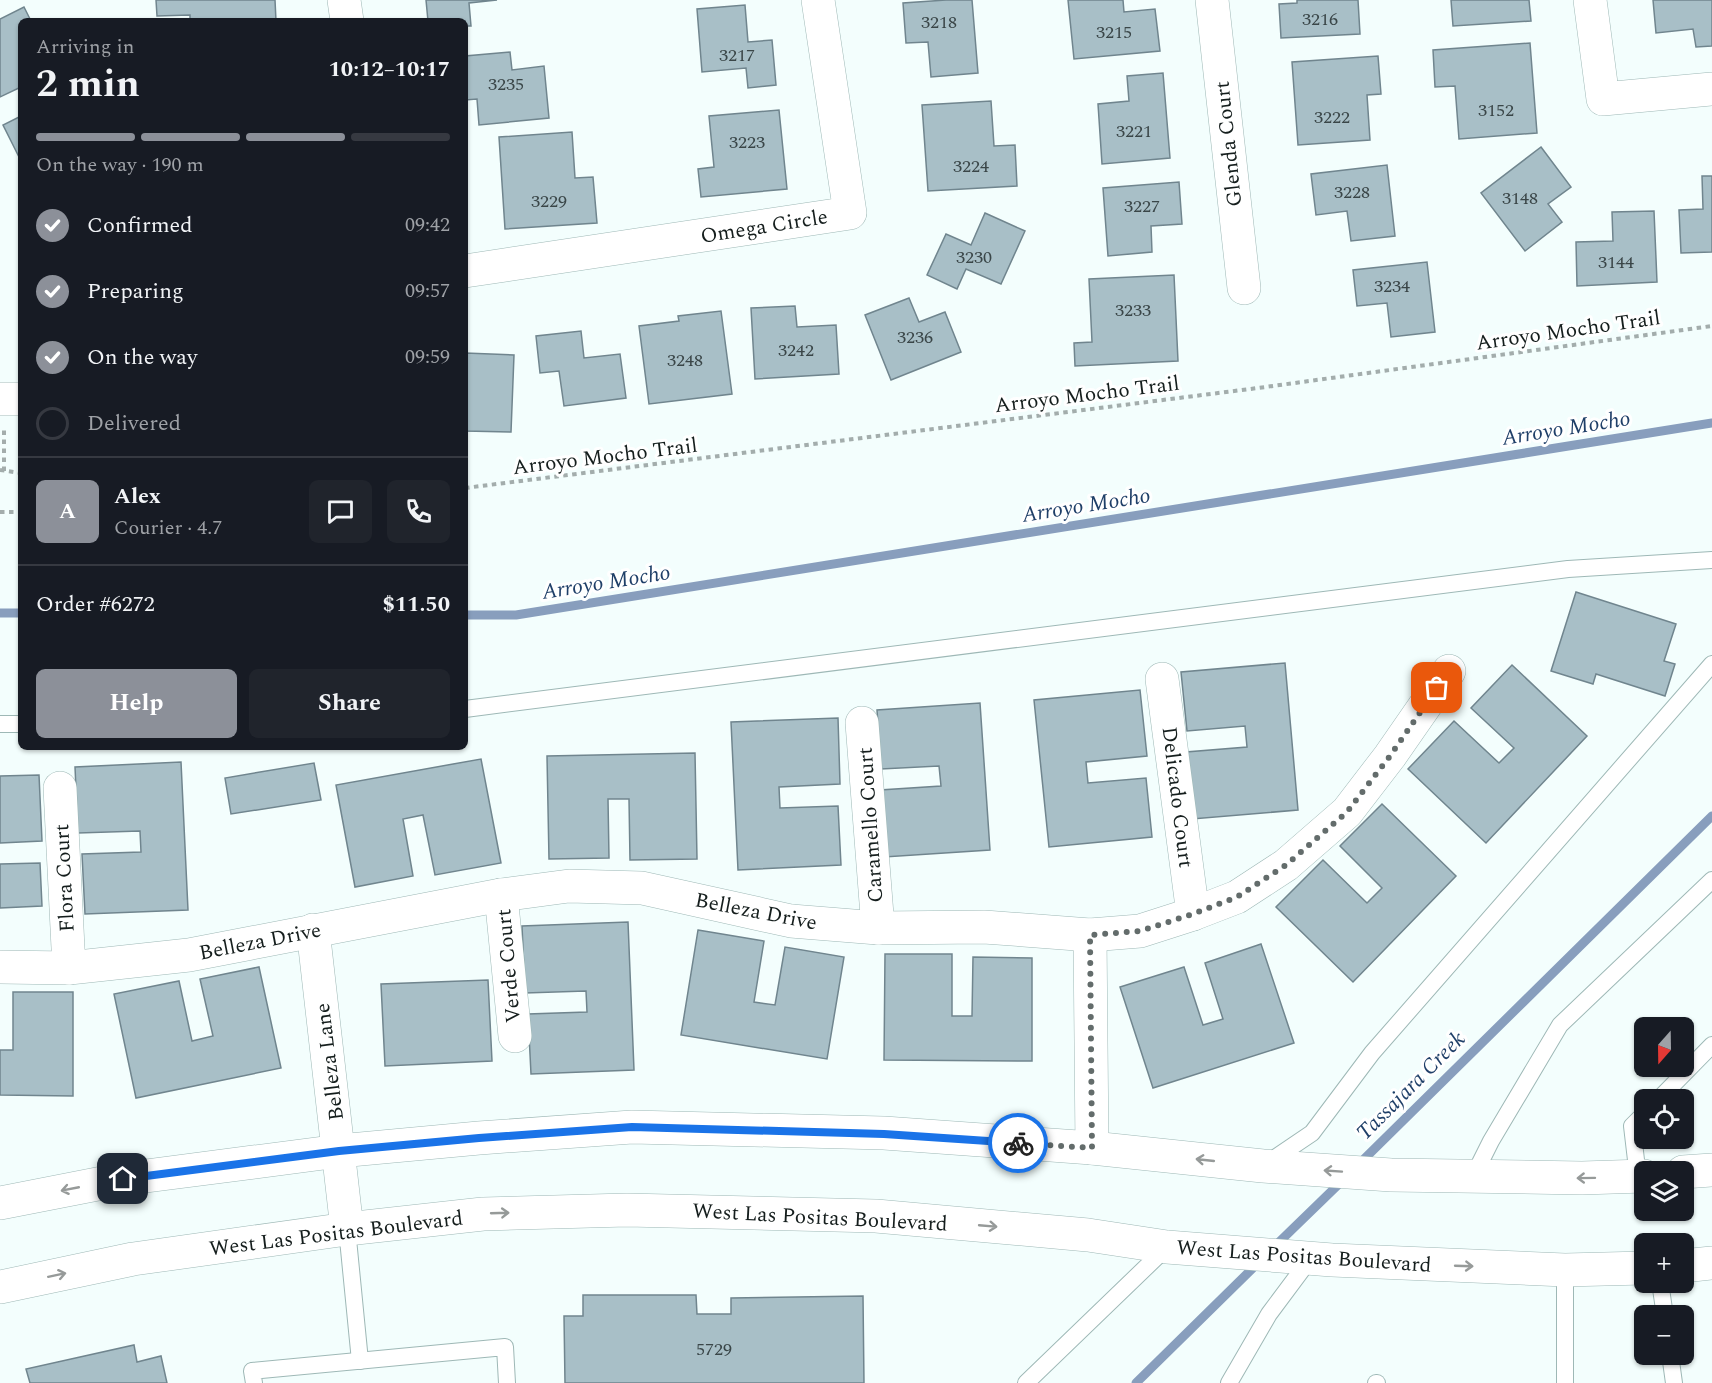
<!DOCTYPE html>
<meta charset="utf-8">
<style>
body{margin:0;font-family:Spectral,serif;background:#20242c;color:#f1f3f6;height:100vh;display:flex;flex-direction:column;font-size:22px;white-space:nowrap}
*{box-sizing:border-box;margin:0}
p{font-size:20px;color:#9ea1a6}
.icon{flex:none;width:33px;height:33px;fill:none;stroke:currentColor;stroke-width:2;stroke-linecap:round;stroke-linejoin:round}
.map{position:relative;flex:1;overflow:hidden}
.panel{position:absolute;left:18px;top:18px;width:450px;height:732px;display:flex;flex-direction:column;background:#171b24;border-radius:9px;box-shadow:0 2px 4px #0004}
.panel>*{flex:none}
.needle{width:39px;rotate:200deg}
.buttons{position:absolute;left:1634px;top:1017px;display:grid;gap:12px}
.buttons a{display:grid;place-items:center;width:60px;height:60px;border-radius:9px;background:#171b24;box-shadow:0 2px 4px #0004;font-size:30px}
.pin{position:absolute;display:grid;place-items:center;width:51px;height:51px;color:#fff;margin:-26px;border-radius:12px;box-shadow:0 3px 9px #0006}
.courier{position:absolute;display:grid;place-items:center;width:60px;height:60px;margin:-30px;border:4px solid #1a73e8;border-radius:50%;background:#fff;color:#222;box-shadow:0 2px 8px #0007}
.summary em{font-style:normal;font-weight:700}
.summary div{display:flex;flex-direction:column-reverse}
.summary{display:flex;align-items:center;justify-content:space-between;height:102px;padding:0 18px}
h1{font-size:39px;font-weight:700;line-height:45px}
.bar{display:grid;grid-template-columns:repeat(4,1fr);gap:9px 6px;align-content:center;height:72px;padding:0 18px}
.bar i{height:8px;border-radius:4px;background:#363941}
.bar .on{background:#8c9099}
.bar p{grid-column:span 4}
.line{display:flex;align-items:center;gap:15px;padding:0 18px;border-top:2px solid #363941}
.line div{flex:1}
.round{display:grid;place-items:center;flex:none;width:63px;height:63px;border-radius:9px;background:#20242c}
ol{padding:0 18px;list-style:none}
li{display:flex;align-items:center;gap:18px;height:66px}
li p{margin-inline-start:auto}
li .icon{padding:6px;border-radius:50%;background:#8c9099;color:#fff;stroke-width:4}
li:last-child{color:#9ea1a6}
li i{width:33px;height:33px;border:3px solid #363941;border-radius:50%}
.action{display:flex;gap:12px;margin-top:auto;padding:12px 18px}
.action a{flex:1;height:69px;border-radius:9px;background:#8c9099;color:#fff;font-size:24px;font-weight:700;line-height:69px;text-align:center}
.action a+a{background:#20242c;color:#f1f3f6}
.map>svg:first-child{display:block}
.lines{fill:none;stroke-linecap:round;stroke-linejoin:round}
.stream{stroke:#889ebd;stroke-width:9}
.building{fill:#a8bfc7;stroke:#70858e;stroke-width:1.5}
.lane-casing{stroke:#9eb8b6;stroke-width:18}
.street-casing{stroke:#9eb8b6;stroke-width:34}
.secondary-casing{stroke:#9eb8b6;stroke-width:34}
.path{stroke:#a3adac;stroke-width:4;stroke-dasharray:4.5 4.5;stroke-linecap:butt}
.lane{stroke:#fff;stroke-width:16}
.street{stroke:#fff;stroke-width:33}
.secondary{stroke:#fff;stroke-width:33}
.oneway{stroke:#969a99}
.done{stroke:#636c6b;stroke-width:6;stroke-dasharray:0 10.8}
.route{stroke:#1a73e8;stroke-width:8}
.labels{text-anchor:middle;stroke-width:6;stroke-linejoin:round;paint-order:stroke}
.number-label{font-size:18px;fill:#3a4648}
.street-label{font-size:21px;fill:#151e1d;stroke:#fff}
.water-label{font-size:22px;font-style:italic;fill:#1f3f68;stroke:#fff}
</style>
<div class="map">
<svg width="1712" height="1383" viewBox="0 0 1712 1383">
<rect width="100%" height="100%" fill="#f3fefd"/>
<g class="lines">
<g class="stream">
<path d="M0,613H21"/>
<path d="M465,615H516L1712,423"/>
<path d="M1358,1165L1712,816"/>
<path d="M1274,1247L1342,1181"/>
<path d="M1136,1383L1258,1263"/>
</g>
</g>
<g class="building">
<path d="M156,0H275L276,21H190V15L157,16Z"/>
<path d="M426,0H497L469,3L471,26H465V21H428Z"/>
<path d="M946,0H972L978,73L931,77L928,42L906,43L903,3Z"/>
<path d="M1068,0H1123L1124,12L1155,9L1160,51L1074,59Z"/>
<path d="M1297,0H1358L1360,34L1281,38L1279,4L1297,3Z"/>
<path d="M1451,0H1529L1531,21L1453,26Z"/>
<path d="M1653,0H1712V46L1696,47L1693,29L1656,33Z"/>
<path d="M745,5L748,42L772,40L776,85L748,88L746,68L702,72L697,9Z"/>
<path d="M24,7L31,21H21V87L0,97V19Z"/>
<path d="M1530,43L1537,133L1459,139L1455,86L1435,87L1433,50Z"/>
<path d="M510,52L512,70L544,66L549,118L479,125L477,99L465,100V56Z"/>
<path d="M1378,56L1381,94L1367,95L1370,140L1298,145L1292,62Z"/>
<path d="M1163,73L1170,158L1102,164L1098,104L1129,101L1127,76Z"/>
<path d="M991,101L994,146L1015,145L1017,186L928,191L922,105Z"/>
<path d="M779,110L787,189L701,197L698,169L714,167L709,116Z"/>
<path d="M21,116V161L3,125Z"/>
<path d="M572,132L575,178L593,177L597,223L505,229L499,137Z"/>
<path d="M1541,147L1571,187L1548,204L1562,222L1525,251L1481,193Z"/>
<path d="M1387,165L1395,236L1351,241L1347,211L1316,215L1311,174Z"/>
<path d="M1702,176H1712V252L1681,253L1679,210L1703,209Z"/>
<path d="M1179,182L1182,224L1151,226L1152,252L1108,256L1103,188Z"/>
<path d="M1654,211L1657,282L1577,286L1576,242L1613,241L1612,212Z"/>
<path d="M985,213L1025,231L1001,284L966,269L957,289L927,275L946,234L971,245Z"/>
<path d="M1427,262L1435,332L1391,337L1387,303L1357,306L1353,270Z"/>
<path d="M1174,275L1178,361L1075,366L1074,343L1092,342L1089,279Z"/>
<path d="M909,298L919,322L945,312L961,352L891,380L865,315Z"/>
<path d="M795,306L797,327L836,325L839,374L755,379L751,308Z"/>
<path d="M721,311L732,394L649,404L639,326L679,321L678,316Z"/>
<path d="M581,331L584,358L620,354L626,398L564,406L559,371L540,373L536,336Z"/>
<path d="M465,353L514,355L511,432L465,431Z"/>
<path d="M1576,592L1676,624L1664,661L1675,664L1665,696L1596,674L1593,684L1551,671Z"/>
<path d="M1285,663L1298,810L1192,819L1186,752L1247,747L1245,726L1187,731L1181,672Z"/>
<path d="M1512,665L1587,736L1486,843L1408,769L1454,721L1499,763L1514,748L1471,708Z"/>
<path d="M1140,690L1147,756L1086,762L1088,783L1146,778L1152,837L1049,847L1034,700Z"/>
<path d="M980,703L990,850L884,857L880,790L941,786L939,766L881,769L877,710Z"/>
<path d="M838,718L840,784L779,787L780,808L838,806L841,865L738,870L731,722Z"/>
<path d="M695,753L697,859L630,860L629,799H608L609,858L549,859L547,756Z"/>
<path d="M481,759L501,863L435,875L423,815L403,819L413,876L355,887L336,785Z"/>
<path d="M181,762L188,910L85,914L82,854L141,852L140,831L78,833L75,767Z"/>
<path d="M314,763L321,800L231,814L225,778Z"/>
<path d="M39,775L42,841L0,843V776Z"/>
<path d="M1382,804L1456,876L1353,982L1276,907L1323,860L1367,903L1382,888L1340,846Z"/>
<path d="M40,863L42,906L0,908V864Z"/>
<path d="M628,922L634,1070L531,1074L528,1014L587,1012L586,991L525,993L522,926Z"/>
<path d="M698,930L764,941L754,1002L775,1005L785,947L844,957L827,1059L681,1035Z"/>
<path d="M1261,944L1294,1043L1153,1088L1120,987L1184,967L1203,1025L1223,1019L1205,963Z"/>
<path d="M885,954H952V1016H972L973,957L1032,958V1061L884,1060Z"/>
<path d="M259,967L281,1068L136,1098L114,994L179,981L192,1041L213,1036L200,979Z"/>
<path d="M488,980L492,1061L385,1066L381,984Z"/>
<path d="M13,992H73V1096L0,1095V1050H13Z"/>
<path d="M583,1295H696L697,1314H731V1298L863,1296L864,1383H565L564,1316H583Z"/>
<path d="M134,1345L137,1362L161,1356L167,1383H30L26,1369Z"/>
</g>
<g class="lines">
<g class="lane-casing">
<g id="lane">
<path d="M465,709L1568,569L1712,560"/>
<path d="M0,724H21"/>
<path d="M1658,1100L1712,1045"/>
<path d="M1266,1164L1312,1133L1372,1053L1712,664"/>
<path d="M1473,1177L1491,1141L1560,1025L1712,880"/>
<path d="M1638,1177L1632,1126L1644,1114"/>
<path d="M347,1229L360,1361"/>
<path d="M1565,1270V1383"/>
<path d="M1660,1282L1665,1316"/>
<path d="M1670,1354L1674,1383"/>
<path d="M254,1383L252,1371L505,1347L507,1383"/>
<path d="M1026,1383L1167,1247"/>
<path d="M1229,1383L1269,1314L1310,1259"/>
<path d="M1376,1383H1377"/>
</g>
</g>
<g class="street-casing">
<g id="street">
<path d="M344,0L347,21"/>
<path d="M1212,0L1244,288"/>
<path d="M1590,0L1603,99L1712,89"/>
<path d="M465,271L850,213L818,0"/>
<path d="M0,399H21"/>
<path d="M1162,679L1193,914"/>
<path d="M862,723L878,928"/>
<path d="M60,788L69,968"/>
<path d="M501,895L515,1036"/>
<path d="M313,930L347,1229"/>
<path d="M1090,935L1092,1148"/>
<path d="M0,967L69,968L189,955L501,895L569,886L642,888L791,921L878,928L984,927L1090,935L1140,931L1193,914L1237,897L1286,865L1347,812L1390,756L1449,671"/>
</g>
</g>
<g class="secondary-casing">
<g id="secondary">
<path d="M1683,1172L1712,1170"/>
<path d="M0,1203L123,1179L339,1151L479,1138L632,1127L884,1133L1092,1148L1263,1166L1391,1175L1582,1178L1644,1176"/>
<path d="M1683,1266L1712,1263"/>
<path d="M0,1287L133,1259L347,1229L483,1214L627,1210L876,1216L1088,1235L1167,1247L1332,1260L1565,1270L1644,1268"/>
</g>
</g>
<g class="path">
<path d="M0,470L21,473"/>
<path d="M4,471V430"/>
<path d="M465,488L1258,388L1712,326"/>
<path d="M0,512H21"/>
</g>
<use href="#lane" class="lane"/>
<use href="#street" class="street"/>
<use href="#secondary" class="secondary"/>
</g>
<defs><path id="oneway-shaft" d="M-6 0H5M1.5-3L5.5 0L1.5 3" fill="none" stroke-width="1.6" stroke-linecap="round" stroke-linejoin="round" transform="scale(1.5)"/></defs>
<g class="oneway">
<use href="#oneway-shaft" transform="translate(1205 1160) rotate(-174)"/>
<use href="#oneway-shaft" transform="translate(1333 1171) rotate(-176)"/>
<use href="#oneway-shaft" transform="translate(1586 1178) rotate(179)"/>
<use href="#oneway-shaft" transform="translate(70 1189) rotate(169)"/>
<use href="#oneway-shaft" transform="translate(500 1213) rotate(-2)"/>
<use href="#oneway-shaft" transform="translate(988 1226) rotate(5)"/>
<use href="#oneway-shaft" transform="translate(1464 1266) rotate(2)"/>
<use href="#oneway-shaft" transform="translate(57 1275) rotate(-12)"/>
</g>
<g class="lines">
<path class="done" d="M1018,1143L1092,1148L1090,935L1140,931L1193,914L1237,897L1286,865L1347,812L1390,756L1437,688"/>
<path class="route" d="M123,1179L339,1151L479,1138L632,1127L884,1134L1018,1143"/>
</g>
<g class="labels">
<g class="number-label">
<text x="1320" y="25">3216</text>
<text x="939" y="28">3218</text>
<text x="1114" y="38">3215</text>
<text x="737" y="61">3217</text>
<text x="506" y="90">3235</text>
<text x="1496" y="116">3152</text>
<text x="1332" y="123">3222</text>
<text x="1134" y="137">3221</text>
<text x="747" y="148">3223</text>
<text x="971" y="172">3224</text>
<text x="1352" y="198">3228</text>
<text x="1520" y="204">3148</text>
<text x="549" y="207">3229</text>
<text x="1142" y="212">3227</text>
<text x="974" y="263">3230</text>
<text x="1616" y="268">3144</text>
<text x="1392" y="292">3234</text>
<text x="1133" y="316">3233</text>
<text x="915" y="343">3236</text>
<text x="796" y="356">3242</text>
<text x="685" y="366">3248</text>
<text x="714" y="1355">5729</text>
</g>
<g class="street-label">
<text transform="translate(1228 144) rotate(-96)" y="7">Glenda Court</text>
<text transform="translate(764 226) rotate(-9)" y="7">Omega Circle</text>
<text transform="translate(1568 330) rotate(-8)" y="7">Arroyo Mocho Trail</text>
<text transform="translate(1087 394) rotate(-7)" y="7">Arroyo Mocho Trail</text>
<text transform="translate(605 456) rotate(-7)" y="7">Arroyo Mocho Trail</text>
<text transform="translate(1178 797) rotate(83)" y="7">Delicado Court</text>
<text transform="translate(870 825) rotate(-94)" y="7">Caramello Court</text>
<text transform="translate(64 878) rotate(-93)" y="7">Flora Court</text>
<text transform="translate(756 911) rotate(11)" y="7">Belleza Drive</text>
<text transform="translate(260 941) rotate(-11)" y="7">Belleza Drive</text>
<text transform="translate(508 966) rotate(-95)" y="7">Verde Court</text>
<text transform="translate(329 1062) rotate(-97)" y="7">Belleza Lane</text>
<text transform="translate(820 1217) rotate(3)" y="7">West Las Positas Boulevard</text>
<text transform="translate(336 1233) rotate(-7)" y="7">West Las Positas Boulevard</text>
<text transform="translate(1304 1256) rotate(4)" y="7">West Las Positas Boulevard</text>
</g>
<g class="water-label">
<text transform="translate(1566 427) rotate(-9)" y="8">Arroyo Mocho</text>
<text transform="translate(1086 504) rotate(-9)" y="8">Arroyo Mocho</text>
<text transform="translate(606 581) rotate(-9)" y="8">Arroyo Mocho</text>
<text transform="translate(1410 1085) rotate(-45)" y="8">Tassajara Creek</text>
</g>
</g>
</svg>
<div class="buttons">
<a><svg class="needle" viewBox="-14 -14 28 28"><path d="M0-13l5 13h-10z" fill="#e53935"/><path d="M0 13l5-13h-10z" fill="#9ea1a6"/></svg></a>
<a><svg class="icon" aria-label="locate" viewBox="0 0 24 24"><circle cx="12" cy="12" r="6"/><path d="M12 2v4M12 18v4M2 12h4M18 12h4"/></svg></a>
<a><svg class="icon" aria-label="layers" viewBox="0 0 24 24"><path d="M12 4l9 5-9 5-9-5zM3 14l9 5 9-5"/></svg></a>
<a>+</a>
<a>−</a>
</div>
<div class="pin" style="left:1437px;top:688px;background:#ea580c"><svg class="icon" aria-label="bag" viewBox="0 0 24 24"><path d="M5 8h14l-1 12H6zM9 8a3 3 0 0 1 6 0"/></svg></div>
<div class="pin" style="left:123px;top:1179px;background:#1f2937"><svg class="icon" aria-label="home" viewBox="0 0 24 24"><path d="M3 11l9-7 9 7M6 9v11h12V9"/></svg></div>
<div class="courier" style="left:1018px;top:1143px"><svg class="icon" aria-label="bike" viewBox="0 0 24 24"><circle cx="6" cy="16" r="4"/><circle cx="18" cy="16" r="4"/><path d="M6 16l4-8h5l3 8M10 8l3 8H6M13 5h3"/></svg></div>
<section class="panel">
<div class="summary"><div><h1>2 min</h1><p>Arriving in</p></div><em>10:12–10:17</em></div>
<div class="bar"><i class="on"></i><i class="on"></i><i class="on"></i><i></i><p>On the way · 190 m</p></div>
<ol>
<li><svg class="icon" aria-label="check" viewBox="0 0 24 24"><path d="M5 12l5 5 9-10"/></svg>Confirmed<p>09:42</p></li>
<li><svg class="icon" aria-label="check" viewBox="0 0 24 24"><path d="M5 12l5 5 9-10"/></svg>Preparing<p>09:57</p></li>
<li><svg class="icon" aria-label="check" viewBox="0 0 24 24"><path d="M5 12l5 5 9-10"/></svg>On the way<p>09:59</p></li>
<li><i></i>Delivered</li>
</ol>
<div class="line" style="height:108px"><b class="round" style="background:#8c9099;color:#fff">A</b><div><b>Alex</b><p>Courier · 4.7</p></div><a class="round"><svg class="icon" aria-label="chat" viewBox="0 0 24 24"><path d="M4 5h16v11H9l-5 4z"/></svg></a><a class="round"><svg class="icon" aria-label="phone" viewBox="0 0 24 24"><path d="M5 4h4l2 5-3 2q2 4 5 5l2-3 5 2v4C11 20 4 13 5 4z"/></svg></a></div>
<div class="line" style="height:78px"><div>Order #6272</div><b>$11.50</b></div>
<div class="action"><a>Help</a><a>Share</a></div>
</section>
</div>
